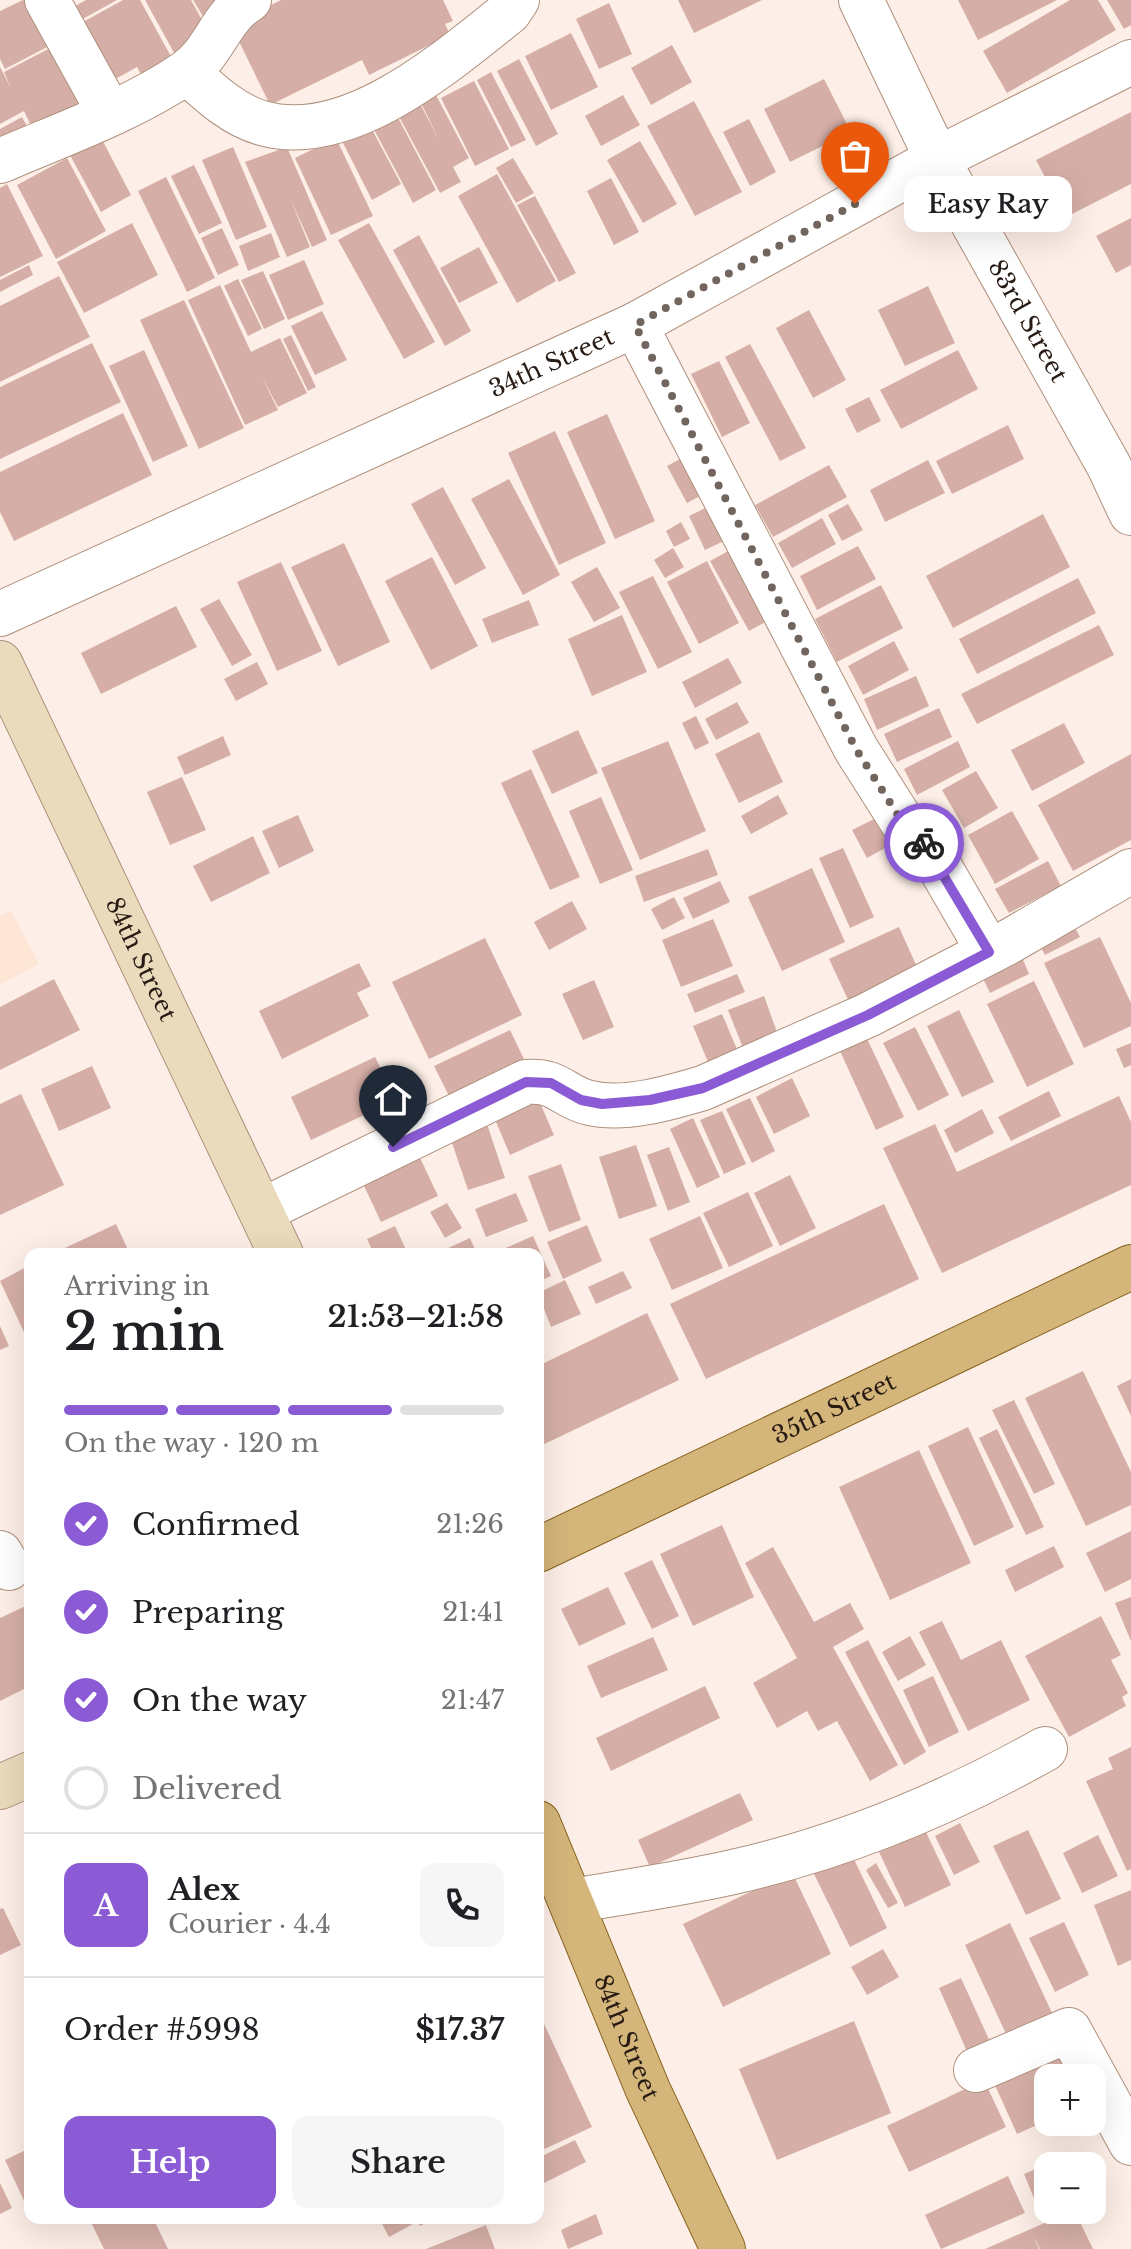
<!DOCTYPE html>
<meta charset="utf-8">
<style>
body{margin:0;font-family:"Libre Baskerville",serif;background:#f6f6f6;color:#202124;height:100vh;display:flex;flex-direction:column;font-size:30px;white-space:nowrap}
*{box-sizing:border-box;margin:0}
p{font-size:26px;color:#757577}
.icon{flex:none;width:44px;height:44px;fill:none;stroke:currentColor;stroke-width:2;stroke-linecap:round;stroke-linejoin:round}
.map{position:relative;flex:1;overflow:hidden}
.side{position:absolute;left:24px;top:1248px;width:520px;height:976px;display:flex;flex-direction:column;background:#fff;border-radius:16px;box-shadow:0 8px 32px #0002}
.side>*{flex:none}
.fabs{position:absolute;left:1034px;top:2064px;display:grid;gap:16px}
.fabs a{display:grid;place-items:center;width:72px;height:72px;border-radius:16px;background:#fff;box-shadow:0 8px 32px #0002;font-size:40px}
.pin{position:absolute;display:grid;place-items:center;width:68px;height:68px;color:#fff;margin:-82px -34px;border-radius:50% 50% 50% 0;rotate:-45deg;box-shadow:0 0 8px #0007}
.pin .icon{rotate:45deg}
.courier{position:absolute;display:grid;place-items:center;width:80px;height:80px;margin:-40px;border:6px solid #8a5bd4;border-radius:50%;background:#fff;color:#222;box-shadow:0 2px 10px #0007}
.bubble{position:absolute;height:56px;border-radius:16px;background:#fff;box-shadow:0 8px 32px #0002;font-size:26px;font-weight:600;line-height:56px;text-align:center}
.overview em{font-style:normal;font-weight:600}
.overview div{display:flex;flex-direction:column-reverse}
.overview{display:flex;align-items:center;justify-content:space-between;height:136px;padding:0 40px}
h1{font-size:52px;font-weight:600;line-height:60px}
.bar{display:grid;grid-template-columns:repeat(4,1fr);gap:12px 8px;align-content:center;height:96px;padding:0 40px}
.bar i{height:10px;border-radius:6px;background:#e0e0e0}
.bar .on{background:#8a5bd4}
.bar p{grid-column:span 4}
.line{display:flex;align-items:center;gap:20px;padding:0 40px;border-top:2px solid #e0e0e0}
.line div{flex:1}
.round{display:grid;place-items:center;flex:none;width:84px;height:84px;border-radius:16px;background:#f6f6f6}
ol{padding:0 40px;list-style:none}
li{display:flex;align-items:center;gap:24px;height:88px}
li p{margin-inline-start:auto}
li .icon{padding:8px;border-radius:50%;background:#8a5bd4;color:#fff;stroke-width:4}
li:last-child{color:#757577}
li i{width:44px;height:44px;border:4px solid #e0e0e0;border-radius:50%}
.button{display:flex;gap:16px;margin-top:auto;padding:16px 40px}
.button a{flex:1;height:92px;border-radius:16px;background:#8a5bd4;color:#fff;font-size:32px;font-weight:600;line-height:92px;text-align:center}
.button a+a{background:#f6f6f6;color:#202124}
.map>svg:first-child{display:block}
.built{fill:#fde6d6}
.building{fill:#d5afa7}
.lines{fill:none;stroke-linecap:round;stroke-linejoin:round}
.street-casing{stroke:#ae907c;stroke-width:46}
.secondary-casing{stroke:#ae907c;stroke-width:46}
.primary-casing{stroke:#85611c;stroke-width:46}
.street{stroke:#fff;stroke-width:44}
.secondary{stroke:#eadbbc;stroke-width:44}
.primary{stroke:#d4b67a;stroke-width:44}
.done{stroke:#72655e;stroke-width:8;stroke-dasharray:0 14.4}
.route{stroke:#8a5bd4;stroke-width:10}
.labels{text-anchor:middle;stroke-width:8;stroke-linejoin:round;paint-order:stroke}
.street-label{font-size:24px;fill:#271b14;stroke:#fdefe7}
</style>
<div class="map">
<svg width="1131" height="2249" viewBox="0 0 1131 2249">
<rect width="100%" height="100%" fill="#fdefe7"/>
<path class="built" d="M11,910L39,964L0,985V916Z"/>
<g class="building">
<path d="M23,0H31L53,44L5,69L0,59V11Z"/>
<path d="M86,0H117L70,26L63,13Z"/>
<path d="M123,0H140L179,71L148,87L137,67L103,86L72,28Z"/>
<path d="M145,0H191L213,40L178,60Z"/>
<path d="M193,0H215L220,9L204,18Z"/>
<path d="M281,0H443L453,21L445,24L450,35L369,75L362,60L270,105L231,25Z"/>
<path d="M678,0H762L694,33Z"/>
<path d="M958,0H1057L978,40Z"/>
<path d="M1070,0H1098L1116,30L1007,93L983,51Z"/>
<path d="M1107,0H1131V25L1124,29Z"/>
<path d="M609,3L632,54L599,69L576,19Z"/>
<path d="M571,33L598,87L551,110L525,56Z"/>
<path d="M672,45L692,82L651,105L631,68Z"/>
<path d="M54,46L84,104L33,130L24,111L0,124V67L11,88L4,72Z"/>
<path d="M519,59L558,134L536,146L497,71Z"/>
<path d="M491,72L526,140L511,147L477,80Z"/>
<path d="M824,79L851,132L790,162L764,109Z"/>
<path d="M474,81L509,149L475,166L441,98Z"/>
<path d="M435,93L469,158L453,167L461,182L440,193L395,109L417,98L439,140L420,101Z"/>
<path d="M623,95L640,125L601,146L585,116Z"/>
<path d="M694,101L742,192L695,216L647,126Z"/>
<path d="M394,110L436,190L413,203L370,122Z"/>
<path d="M1131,112V184L1066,217L1036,160Z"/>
<path d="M22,117L30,132L0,148V129Z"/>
<path d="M749,119L776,172L750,186L723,132Z"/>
<path d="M368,122L401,184L372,200L340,137Z"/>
<path d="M97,130L131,195L101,212L65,146Z"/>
<path d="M336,138L373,216L331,235L295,158Z"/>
<path d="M640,141L677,204L643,223L607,160Z"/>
<path d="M233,147L267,227L236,240L202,160Z"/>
<path d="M287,147L327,240L312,247L290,198L310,247L287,257L245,162Z"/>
<path d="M67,158L106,231L56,259L17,185Z"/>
<path d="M513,158L534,193L516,203L496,168Z"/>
<path d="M194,165L222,223L199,234L171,176Z"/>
<path d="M497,174L556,281L517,303L458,196Z"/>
<path d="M166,177L215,278L187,292L138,191Z"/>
<path d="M611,178L639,232L614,245L587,191Z"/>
<path d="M7,184L43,256L0,277V188Z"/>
<path d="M535,196L576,273L559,282L517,205Z"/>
<path d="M1131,218V265L1116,273L1096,236Z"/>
<path d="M132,223L158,275L84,313L57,262Z"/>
<path d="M369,223L435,342L404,359L338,240Z"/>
<path d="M222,228L239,265L218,275L201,238Z"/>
<path d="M271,233L280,257L248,271L239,246Z"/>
<path d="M419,235L471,331L445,346L393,250Z"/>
<path d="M479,247L498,283L459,303L440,268Z"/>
<path d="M304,260L324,304L288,320L269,275Z"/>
<path d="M29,265L33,275L0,292V280Z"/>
<path d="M263,271L285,319L264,329L241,280Z"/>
<path d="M59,276L90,337L0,382V306Z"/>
<path d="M238,279L262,329L248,336L224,286Z"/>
<path d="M220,285L251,352L280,338L307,393L278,407L262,377L278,410L245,425L188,300Z"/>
<path d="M928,286L955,343L905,366L878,310Z"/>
<path d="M184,300L244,428L199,449L140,320Z"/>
<path d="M809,310L846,380L813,398L776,328Z"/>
<path d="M322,311L347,360L315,375L291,326Z"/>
<path d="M291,335L316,387L308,391L283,339Z"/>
<path d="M92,343L121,402L0,459V387Z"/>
<path d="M750,344L806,448L780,461L725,357Z"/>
<path d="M144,350L188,446L153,462L109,366Z"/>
<path d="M958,350L978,389L901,429L880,390Z"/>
<path d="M719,361L750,423L722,437L691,374Z"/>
<path d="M869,397L881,421L857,433L845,409Z"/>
<path d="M123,413L152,475L14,541L0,512V472Z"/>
<path d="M607,414L655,521L615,539L567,432Z"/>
<path d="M1008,425L1024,459L952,494L936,461Z"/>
<path d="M555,431L606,543L559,565L508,453Z"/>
<path d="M693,452L713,489L687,503L667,466Z"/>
<path d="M928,460L945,493L885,522L870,490Z"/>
<path d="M829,465L847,497L773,537L755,505Z"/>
<path d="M509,479L560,575L523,595L471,499Z"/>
<path d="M443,487L486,568L455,585L411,504Z"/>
<path d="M718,502L734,536L705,550L689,516Z"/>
<path d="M848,504L863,530L842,541L828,515Z"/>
<path d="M1043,514L1070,567L953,628L926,576Z"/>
<path d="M822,518L836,544L792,568L778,543Z"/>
<path d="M681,522L690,539L674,547L666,531Z"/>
<path d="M344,543L390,642L338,666L291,567Z"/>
<path d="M741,544L780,614L749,631L710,561Z"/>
<path d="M858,546L876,579L817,610L800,576Z"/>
<path d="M673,548L684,567L665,578L654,560Z"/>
<path d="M432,557L478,646L431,670L385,581Z"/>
<path d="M707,561L739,623L699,644L667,582Z"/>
<path d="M281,562L322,651L277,671L237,582Z"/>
<path d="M597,567L620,608L594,622L571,582Z"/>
<path d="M653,576L692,652L658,669L619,592Z"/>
<path d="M1078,578L1096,613L977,674L959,639Z"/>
<path d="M881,585L903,628L837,662L815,619Z"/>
<path d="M219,599L252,655L232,666L200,609Z"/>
<path d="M529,600L539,625L492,643L482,619Z"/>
<path d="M176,606L197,647L101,694L81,653Z"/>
<path d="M622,615L647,672L592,696L568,639Z"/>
<path d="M1099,625L1114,655L977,724L961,694Z"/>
<path d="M894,641L909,670L863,695L848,666Z"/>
<path d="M728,658L742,683L695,708L682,682Z"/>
<path d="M257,662L268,684L236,701L224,679Z"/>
<path d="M916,676L929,706L877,730L864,699Z"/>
<path d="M737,702L749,723L716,740L705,719Z"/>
<path d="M939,708L952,737L897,762L884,734Z"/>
<path d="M696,716L709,743L695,750L682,723Z"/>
<path d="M1064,723L1085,763L1032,791L1011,750Z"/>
<path d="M578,730L598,773L552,794L532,751Z"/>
<path d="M759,732L783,782L739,803L715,754Z"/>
<path d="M223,736L231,755L185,775L177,757Z"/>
<path d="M668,741L706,831L640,860L601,768Z"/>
<path d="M958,741L970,767L917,795L904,769Z"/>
<path d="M1131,754V840L1073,871L1038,805Z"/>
<path d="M531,769L580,877L550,890L501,783Z"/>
<path d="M976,771L998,808L964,828L942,790Z"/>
<path d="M182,777L206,830L170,845L147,792Z"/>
<path d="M778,795L788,814L751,834L741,816Z"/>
<path d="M601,797L633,870L600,884L569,811Z"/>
<path d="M1012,811L1039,859L995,884L968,835Z"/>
<path d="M298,815L314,851L279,868L262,831Z"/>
<path d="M882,815L896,842L867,858L852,830Z"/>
<path d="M253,836L270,873L211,902L193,866Z"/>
<path d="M843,848L874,917L850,928L819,858Z"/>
<path d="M708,849L718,875L644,902L635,876Z"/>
<path d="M1048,861L1061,886L1009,913L995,889Z"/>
<path d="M812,868L845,942L782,971L748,897Z"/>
<path d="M720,881L730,902L693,919L683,898Z"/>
<path d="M674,897L685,918L662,930L651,909Z"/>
<path d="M572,901L587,929L549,950L534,922Z"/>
<path d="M1070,918L1080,937L1045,955L1035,936Z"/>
<path d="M713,919L733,966L681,987L662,940Z"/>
<path d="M899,927L921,976L852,1008L829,959Z"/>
<path d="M1100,937L1131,1003V1026L1084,1048L1044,963Z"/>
<path d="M485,938L522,1015L429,1059L392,982Z"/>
<path d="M1019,950L1029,974L990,993L979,970Z"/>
<path d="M359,963L371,986L357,993L369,1016L282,1059L259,1011Z"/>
<path d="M737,974L745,992L695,1013L687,994Z"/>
<path d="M54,979L80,1030L0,1070V1007Z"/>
<path d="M594,980L614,1027L583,1040L562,994Z"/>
<path d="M1034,981L1074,1064L1027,1087L987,1004Z"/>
<path d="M764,996L778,1035L743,1048L728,1010Z"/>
<path d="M959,1010L994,1082L962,1097L927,1026Z"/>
<path d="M722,1014L737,1049L708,1062L693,1026Z"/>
<path d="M915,1027L949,1095L918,1111L883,1043Z"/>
<path d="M862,1028L904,1117L876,1130L835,1040Z"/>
<path d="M510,1030L524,1059L449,1096L434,1066Z"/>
<path d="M1131,1043V1065L1124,1068L1116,1049Z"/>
<path d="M375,1057L396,1100L311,1140L291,1097Z"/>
<path d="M92,1066L111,1108L59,1131L41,1089Z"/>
<path d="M792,1078L810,1116L774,1134L756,1097Z"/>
<path d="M534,1089L554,1135L510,1155L491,1110Z"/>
<path d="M1049,1091L1061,1116L1011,1141L998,1117Z"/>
<path d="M21,1094L64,1185L0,1215V1104Z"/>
<path d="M1119,1096L1131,1122V1185L942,1273L883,1148L935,1124L957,1172Z"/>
<path d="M750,1098L775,1151L752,1163L726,1109Z"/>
<path d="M982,1109L994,1133L955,1153L944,1130Z"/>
<path d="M722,1111L746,1164L724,1174L700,1120Z"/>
<path d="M693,1118L720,1177L697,1188L670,1129Z"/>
<path d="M486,1121L505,1178L468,1190L449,1134Z"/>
<path d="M414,1145L438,1196L381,1222L357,1171Z"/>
<path d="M636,1145L657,1206L619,1219L599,1157Z"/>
<path d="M669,1147L690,1202L668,1211L647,1155Z"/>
<path d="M561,1164L581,1220L549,1232L528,1176Z"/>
<path d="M790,1175L816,1228L780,1246L754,1193Z"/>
<path d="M748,1192L773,1246L729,1267L703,1213Z"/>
<path d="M516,1193L528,1221L486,1237L475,1209Z"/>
<path d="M447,1203L462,1228L445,1238L430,1212Z"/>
<path d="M884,1204L919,1279L706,1379L670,1304Z"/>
<path d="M700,1216L723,1268L672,1290L649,1239Z"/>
<path d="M116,1224L130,1254H52Z"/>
<path d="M587,1225L602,1261L563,1279L547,1242Z"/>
<path d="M395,1226L408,1254H374L367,1239Z"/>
<path d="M533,1236L551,1276L538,1282V1254H492Z"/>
<path d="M470,1238L477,1254H435Z"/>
<path d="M30,1265V1345L0,1281Z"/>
<path d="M623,1271L632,1288L596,1304L588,1287Z"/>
<path d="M565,1280L581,1314L551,1327L538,1293Z"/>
<path d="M647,1313L679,1380L538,1447V1366Z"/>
<path d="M0,1326L9,1346L0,1350Z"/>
<path d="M1083,1371L1131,1472V1505L1086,1526L1025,1398Z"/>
<path d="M1131,1379V1416L1117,1386Z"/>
<path d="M1014,1400L1055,1484L1034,1494L992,1410Z"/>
<path d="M968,1427L1014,1527L974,1546L928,1446Z"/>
<path d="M997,1429L1044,1527L1026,1535L979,1438Z"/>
<path d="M919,1450L971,1563L890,1600L839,1487Z"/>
<path d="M722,1525L754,1597L693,1626L660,1554Z"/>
<path d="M1131,1531V1579L1105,1592L1086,1553Z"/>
<path d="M1054,1546L1064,1567L1015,1592L1005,1570Z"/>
<path d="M773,1547L814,1622L850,1603L864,1629L833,1647L898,1765L870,1781L837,1721L818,1731L807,1711L777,1728L753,1683L797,1658L745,1563Z"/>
<path d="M652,1560L679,1616L652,1629L624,1573Z"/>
<path d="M608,1587L626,1624L579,1646L561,1609Z"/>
<path d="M1131,1597V1641L1115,1603Z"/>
<path d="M30,1604V1686L0,1701V1618Z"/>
<path d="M1101,1616L1121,1655L1111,1660L1128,1693L1122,1697L1126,1706L1069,1737L1025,1656Z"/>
<path d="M942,1621L961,1660L1001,1640L1030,1700L968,1731L919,1632Z"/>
<path d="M910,1636L926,1665L898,1681L882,1652Z"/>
<path d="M653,1637L668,1670L601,1698L587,1666Z"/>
<path d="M868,1640L926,1752L904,1765L845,1652Z"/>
<path d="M933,1676L959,1732L929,1747L903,1690Z"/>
<path d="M705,1686L720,1718L611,1771L596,1738Z"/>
<path d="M1131,1747V1869L1127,1871L1086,1781L1113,1769L1108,1758Z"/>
<path d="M740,1793L753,1820L650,1867L638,1840Z"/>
<path d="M960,1823L980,1862L954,1875L935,1836Z"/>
<path d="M925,1830L951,1885L905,1907L879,1852Z"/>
<path d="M1028,1830L1061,1899L1026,1915L993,1846Z"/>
<path d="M1098,1835L1118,1876L1082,1893L1063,1853Z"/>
<path d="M851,1853L887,1928L850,1947L813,1872Z"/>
<path d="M876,1863L898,1903L888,1908L866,1870Z"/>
<path d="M792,1872L831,1954L723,2007L683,1924Z"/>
<path d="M1131,1890V1960L1118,1966L1094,1905Z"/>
<path d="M3,1908L21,1945L0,1955V1909Z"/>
<path d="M1064,1922L1089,1975L1055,1992L1029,1938Z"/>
<path d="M1010,1923L1053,2015L1007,2036L965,1945Z"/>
<path d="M883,1949L899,1977L867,1995L851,1967Z"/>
<path d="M961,1978L992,2046L969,2056L939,1988Z"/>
<path d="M538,2011L592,2127L538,2152Z"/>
<path d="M854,2021L891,2113L777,2160L739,2069Z"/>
<path d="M1062,2052L1074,2078H1048V2120L1017,2134L994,2083Z"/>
<path d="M984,2080L1006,2127L909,2172L887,2126Z"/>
<path d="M575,2140L586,2162L538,2186V2158Z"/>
<path d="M30,2148V2203L26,2205L5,2160Z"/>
<path d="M1067,2156L1071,2166H1048V2210L1040,2213L1024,2174Z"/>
<path d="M1008,2176L1025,2213L941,2249L925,2215Z"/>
<path d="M0,2183L12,2208L0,2214Z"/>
<path d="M1074,2210L1093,2249H1040L1033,2235L1039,2249H985Z"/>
<path d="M596,2214L603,2234L568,2249L561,2230Z"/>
<path d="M89,2218H153L168,2249H104Z"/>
<path d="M379,2218H409L413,2224L389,2237Z"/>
<path d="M416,2218H435L420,2226Z"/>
<path d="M486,2225L495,2249H426Z"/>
</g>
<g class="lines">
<g class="street-casing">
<g id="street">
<path d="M47,0L109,112"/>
<path id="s1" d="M861,0L937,159L1109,466L1131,513"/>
<path d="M187,72C209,92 233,115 262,123C348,148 446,62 509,12L517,0"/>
<path d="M0,161C60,135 131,110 185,73C214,54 220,17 249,0"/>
<path d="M635,325L856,749L901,820L927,845L989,952"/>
<path id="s2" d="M0,614L635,325L937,159L1131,62"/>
<path d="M261,1211L526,1082C558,1079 563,1097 590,1103C625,1111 669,1098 703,1088L868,1015L1010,941L1131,871"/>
<path d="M0,1553L9,1568"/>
<path d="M571,1901C625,1892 680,1884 733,1872C843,1847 947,1804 1045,1749"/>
<path d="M976,2070L1069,2030L1131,2143"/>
</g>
</g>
<g class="secondary-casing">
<g id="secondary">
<path id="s3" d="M0,663L281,1254"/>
<path d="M0,1787L30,1774"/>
</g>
</g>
<g class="primary-casing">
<g id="primary">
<path id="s4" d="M538,1550L1131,1267"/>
<path id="s5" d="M538,1823L648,2090L723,2249"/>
</g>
</g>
<use href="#street" class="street"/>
<use href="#secondary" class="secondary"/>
<use href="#primary" class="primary"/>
</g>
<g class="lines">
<path class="done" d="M855,204L635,325L856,749L901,820L924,843"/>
<path class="route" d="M393,1147L526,1082L551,1083L581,1100L602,1104L650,1100L703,1088L868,1015L989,952L924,843"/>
</g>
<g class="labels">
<g class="street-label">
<text dy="8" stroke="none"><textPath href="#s1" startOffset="362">83rd Street</textPath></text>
<text dy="8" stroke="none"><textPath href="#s2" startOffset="606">34th Street</textPath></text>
<text dy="8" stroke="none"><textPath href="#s3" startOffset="328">84th Street</textPath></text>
<text dy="8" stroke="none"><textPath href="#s4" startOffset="328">35th Street</textPath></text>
<text dy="8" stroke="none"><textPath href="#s5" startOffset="232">84th Street</textPath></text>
</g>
</g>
</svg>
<div class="fabs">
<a>+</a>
<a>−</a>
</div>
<div class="pin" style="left:855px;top:204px;background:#ea580c"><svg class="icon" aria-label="bag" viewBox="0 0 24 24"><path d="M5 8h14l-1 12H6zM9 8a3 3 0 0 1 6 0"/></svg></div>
<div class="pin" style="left:393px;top:1147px;background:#1f2937"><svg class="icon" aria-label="home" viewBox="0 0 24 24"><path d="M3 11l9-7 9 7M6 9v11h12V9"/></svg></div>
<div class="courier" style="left:924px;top:843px"><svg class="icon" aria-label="bike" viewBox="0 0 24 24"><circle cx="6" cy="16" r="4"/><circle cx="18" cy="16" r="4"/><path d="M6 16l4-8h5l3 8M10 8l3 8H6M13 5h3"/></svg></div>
<div class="bubble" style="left:904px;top:176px;width:168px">Easy Ray</div>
<section class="side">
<div class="overview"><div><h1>2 min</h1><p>Arriving in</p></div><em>21:53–21:58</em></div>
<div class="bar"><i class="on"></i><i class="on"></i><i class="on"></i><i></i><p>On the way · 120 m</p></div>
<ol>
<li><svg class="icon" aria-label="check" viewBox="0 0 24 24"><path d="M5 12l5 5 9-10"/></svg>Confirmed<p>21:26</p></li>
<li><svg class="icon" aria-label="check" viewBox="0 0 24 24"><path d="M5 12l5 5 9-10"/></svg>Preparing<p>21:41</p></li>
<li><svg class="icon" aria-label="check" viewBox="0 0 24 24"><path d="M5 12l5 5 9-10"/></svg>On the way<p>21:47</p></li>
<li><i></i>Delivered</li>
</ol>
<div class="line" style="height:144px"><b class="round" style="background:#8a5bd4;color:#fff">A</b><div><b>Alex</b><p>Courier · 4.4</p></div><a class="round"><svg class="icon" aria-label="phone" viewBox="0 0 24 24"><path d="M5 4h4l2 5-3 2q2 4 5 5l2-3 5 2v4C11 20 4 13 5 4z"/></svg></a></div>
<div class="line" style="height:104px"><div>Order #5998</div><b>$17.37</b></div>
<div class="button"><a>Help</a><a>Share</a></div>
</section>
</div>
